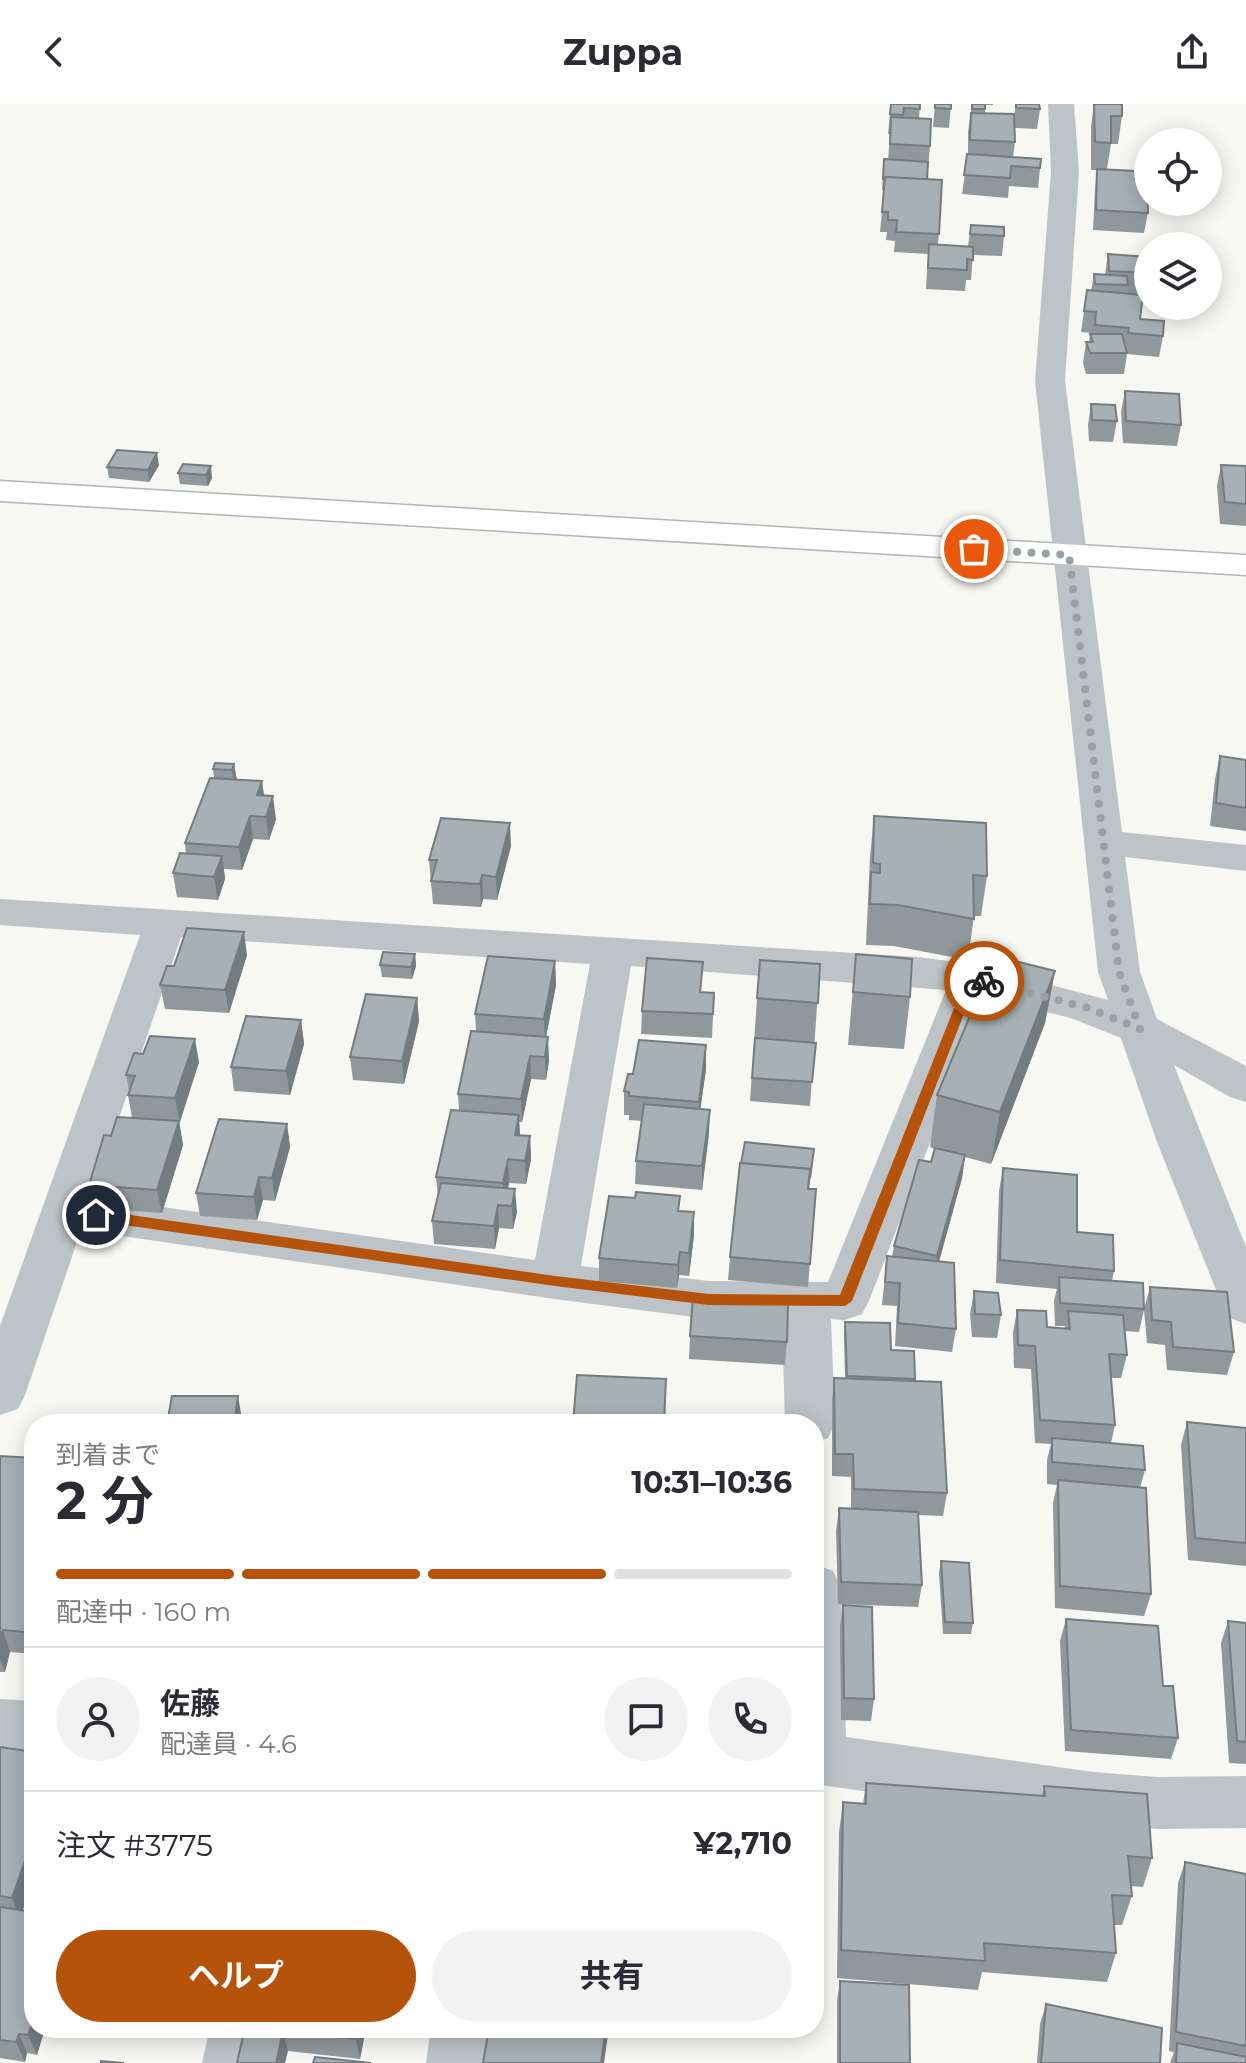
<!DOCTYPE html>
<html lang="ja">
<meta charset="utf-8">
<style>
body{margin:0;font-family:Montserrat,"Noto Sans JP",sans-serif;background:#f2f2f3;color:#2b2b33;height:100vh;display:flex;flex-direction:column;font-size:30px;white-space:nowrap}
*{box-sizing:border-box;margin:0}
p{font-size:26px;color:#7c7c81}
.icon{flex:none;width:44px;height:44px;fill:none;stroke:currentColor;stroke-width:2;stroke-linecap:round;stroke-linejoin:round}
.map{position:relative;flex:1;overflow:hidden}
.sheet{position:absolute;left:24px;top:1310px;width:800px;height:624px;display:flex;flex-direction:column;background:#fff;border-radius:32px;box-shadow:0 4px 20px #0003}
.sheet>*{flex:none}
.buttons{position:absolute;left:1134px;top:24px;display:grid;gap:16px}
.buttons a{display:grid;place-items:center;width:88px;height:88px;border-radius:50%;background:#fff;box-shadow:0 4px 20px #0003;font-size:40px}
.pin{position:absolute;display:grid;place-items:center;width:68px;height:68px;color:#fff;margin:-34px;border:4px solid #fff;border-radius:50%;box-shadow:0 2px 8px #0007}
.courier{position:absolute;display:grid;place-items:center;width:80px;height:80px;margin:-40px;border:6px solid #b45309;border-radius:50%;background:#fff;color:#222;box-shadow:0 2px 10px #0007}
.head em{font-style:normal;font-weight:700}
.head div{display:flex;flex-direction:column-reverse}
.head{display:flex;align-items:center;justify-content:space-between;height:136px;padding:0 32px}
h1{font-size:52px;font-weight:700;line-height:60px}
.bar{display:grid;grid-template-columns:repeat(4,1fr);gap:12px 8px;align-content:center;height:96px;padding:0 32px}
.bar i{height:10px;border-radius:6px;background:#e1e1e2}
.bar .current{background:#b45309}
.bar p{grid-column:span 4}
.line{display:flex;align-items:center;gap:20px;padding:0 32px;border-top:2px solid #e1e1e2}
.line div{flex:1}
.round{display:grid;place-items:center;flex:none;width:84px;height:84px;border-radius:42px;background:#f2f2f3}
.primary-button{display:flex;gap:16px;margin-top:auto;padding:16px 32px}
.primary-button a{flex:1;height:92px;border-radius:48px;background:#b45309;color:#fff;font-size:32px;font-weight:700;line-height:92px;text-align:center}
.primary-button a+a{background:#f2f2f3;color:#2b2b33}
header{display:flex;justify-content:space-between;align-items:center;height:104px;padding:0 32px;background:#fff;font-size:36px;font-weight:700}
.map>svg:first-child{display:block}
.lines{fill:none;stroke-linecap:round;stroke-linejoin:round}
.secondary-casing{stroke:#b0b7ba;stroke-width:3}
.street{fill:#bdc3c6;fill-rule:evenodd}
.secondary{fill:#fff;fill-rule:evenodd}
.wall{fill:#90989c}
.shaded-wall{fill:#757c7f}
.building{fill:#a7b1b5;stroke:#757c7f;stroke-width:2}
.route{fill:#b45309}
.done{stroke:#97a2a7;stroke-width:8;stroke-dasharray:0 14.4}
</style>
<header><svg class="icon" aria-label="back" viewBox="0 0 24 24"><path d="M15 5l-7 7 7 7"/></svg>Zuppa<svg class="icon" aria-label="share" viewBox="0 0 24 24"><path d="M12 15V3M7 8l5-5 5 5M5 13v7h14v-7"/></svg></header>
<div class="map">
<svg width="1246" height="1959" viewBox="0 0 1246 1959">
<rect width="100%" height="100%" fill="#f7f7f4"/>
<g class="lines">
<g class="secondary-casing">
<path id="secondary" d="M0,377L1246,451V471L0,397Z"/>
</g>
<g class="street">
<path d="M1048,0H1074L1079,68L1065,277L1122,728L1246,741V767L1125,753L1140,868L1157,915L1246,962V998L1230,993L1174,961L1246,1143V1220L1229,1214L1222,1201L1157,1038L1121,934L1071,914L986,893L869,1197L862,1210L845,1216L831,1215L835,1320L828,1334L814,1339V1320H785L782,1215H709L555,1195L81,1126L25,1291L18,1305L0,1311V1222L140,831L0,821V795L918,853L972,860L1108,896L1098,868L1035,277L1051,68ZM181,833L590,860L535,1156L92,1093ZM631,862L946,886L828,1178L709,1177L581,1162Z"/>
<path d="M814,1460L833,1467L841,1483L846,1633L1093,1668L1157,1673L1246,1672V1724L1157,1725L1093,1720L814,1680Z"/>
<path d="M0,1595L34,1597V1647L0,1645Z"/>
<path d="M210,1924H272L264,1959H202Z"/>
<path d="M431,1924H493L488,1959H426Z"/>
</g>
<use href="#secondary" class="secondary"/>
</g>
<g class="wall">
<path d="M891,0H920L919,14L930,42L927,76H942L938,141L968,142L971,121L1004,132L1002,152L973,151L971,176H966L965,187L926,185L928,150L894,148L895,137L886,136L887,128H880L884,86H882L884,55L888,56L890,30H888Z"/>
<path d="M935,0H951L949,24L933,23Z"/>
<path d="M960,0H993V1H985V9L1014,12L1016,0L1040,5L1037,25L1015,24V38L1013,53L1041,55L1038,84L1009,82L1008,94L962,90L968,50V28L972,0Z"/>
<path d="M1094,0H1122V12L1118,40H1111L1107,65L1135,76L1148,109L1144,129L1093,126L1095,85L1097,66H1091V22Z"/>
<path d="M1108,150L1148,153V190L1126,189V190L1140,215L1163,232L1159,253L1127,250L1124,270H1086L1083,259L1086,238H1089L1090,230H1093V229L1081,228L1087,186L1091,187L1094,170H1105Z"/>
<path d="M1125,287L1181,321L1177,342L1123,339L1121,308Z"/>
<path d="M1091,300L1117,317L1113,338L1089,337L1088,321Z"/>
<path d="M183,360L212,374L208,382L180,380L178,369Z"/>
<path d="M159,361L149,378L109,374L107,363Z"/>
<path d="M1221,361L1246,362V422L1220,420L1217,382Z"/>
<path d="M1220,652L1246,656V727L1210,722L1215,675Z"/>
<path d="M234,660L237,676L262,677L264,691L276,715L269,736L253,735L242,766L224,765L225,775L218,796L177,793L173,769L186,750L185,739L214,674L213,665Z"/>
<path d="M874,712L987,772L981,812H974L968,856L894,842L866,841L870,753Z"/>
<path d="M511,742L497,796L483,795L481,803L433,800L429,756Z"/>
<path d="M415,850L416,862L412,875L382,873L380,861Z"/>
<path d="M856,850L910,893L904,945L848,941Z"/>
<path d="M247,851L229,909L165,905L160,881L174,862Z"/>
<path d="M555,857L556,881L546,933L549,956L546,976L531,975L522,1018H519L520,1031L530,1032L531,1055L526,1080L509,1079L508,1085L517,1108L513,1125L499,1124L495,1145L434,1140L432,1117L438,1093L436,1073L459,1007L458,990L476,927L475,910Z"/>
<path d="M820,860L810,1002L750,997L757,894Z"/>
<path d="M1055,867L1045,919L991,1060L965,1053L962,1074L939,1158L956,1225L952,1248L895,1242L897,1202L882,1201L887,1152L892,1153L894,1142L931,1058L935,1045L930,1043L937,991Z"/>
<path d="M702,888L714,889L712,934L641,930L642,907Z"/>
<path d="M417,894L419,917L404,980L353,976L350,953Z"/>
<path d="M301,916L304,940L290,991L234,987L231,963Z"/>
<path d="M706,941V965L700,1005L709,1029L702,1086L635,1080L636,1057L642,1017L629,1016V1011H624V987L633,970Z"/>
<path d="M199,958L179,1018L183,1041L162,1109L95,1104L89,1081L111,1032L132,1014L128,991L129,986L126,971Z"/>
<path d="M287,1020L290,1043L275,1097L263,1096L257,1116L200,1112L196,1089Z"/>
<path d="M813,1057L809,1085H816L808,1183L728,1176L730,1153Z"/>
<path d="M1003,1064L1077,1128L1114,1167L1112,1177L1144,1205L1150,1183L1234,1248L1227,1271L1167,1266L1165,1241L1147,1239L1144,1206L1139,1228L1124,1227L1127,1251L1121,1274H1111L1115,1321L1111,1339L1145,1366L1140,1384L1151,1490L1144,1512L1055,1504L1053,1399L1057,1381L1047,1380V1356L1051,1340L1035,1339L1031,1265L1014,1264L1013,1229L1017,1206L1047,1223L1064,1225L1065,1222H1055L1054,1196L1057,1185L996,1179L999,1087Z"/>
<path d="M679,1107L694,1131L689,1172L679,1171L677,1184L599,1177V1154Z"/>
<path d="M974,1187L1001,1211L997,1234L972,1233L970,1210Z"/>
<path d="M845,1218L891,1246L914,1247L915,1277L947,1389L943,1412L918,1411L922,1481L918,1503L838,1500L836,1427L839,1404L851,1405V1373L832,1372V1297L834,1274H845L844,1230Z"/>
<path d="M690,1232L787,1238L785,1261L689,1255Z"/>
<path d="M1187,1318L1246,1324V1462L1188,1456L1181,1341Z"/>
<path d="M0,1352L34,1354V1550L10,1548L5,1568H0Z"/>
<path d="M941,1457L973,1519L971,1530H943L939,1469Z"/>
<path d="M843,1501L874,1595L871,1617L841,1616L840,1523Z"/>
<path d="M1066,1515L1163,1582L1178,1634L1171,1655L1065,1647L1060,1537Z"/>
<path d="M1228,1517L1246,1519V1660L1229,1659L1221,1539Z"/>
<path d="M0,1643L34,1648V1772L22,1806L34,1924H45L37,1951L27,1949L25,1958L0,1954Z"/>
<path d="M866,1679L1042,1692L1044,1682L1152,1754L1143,1783L1131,1782L1132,1792L1122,1821H1114L1116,1849L1107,1878L982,1868L978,1886L837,1874L839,1728L843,1698L863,1700Z"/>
<path d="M1185,1758L1246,1770V1959H1170L1174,1948L1169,1947L1178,1779Z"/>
<path d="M840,1877L910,1959H837V1897Z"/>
<path d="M1046,1900L1160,1959H1037L1040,1920Z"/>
<path d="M245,1924H366L360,1955L288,1947Z"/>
<path d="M768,1924H805V1928L768,1925Z"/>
</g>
<g class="shaded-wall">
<path d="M157,349L159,361L149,378L148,366Z"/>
<path d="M211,362L212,374L208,382L206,371Z"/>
<path d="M234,660L238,683L235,689L232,666Z"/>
<path d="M262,677L265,700L260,714L257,691Z"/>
<path d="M273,692L276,715L269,736L266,713Z"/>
<path d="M250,712L253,735L242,766L239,743Z"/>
<path d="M510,719L511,742L497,796L496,773Z"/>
<path d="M222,752L225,775L218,796L214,773Z"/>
<path d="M482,771L483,795L481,803L480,780Z"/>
<path d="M244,828L247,851L229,909L225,886Z"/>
<path d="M415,850L416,862L412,875L411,863Z"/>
<path d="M555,857L556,881L545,938L544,915Z"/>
<path d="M1055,867L1045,919L991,1060L1000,1008Z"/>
<path d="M417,894L419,917L404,980L402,957Z"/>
<path d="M301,916L304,940L290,991L286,967Z"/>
<path d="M548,933L549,956L546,976L545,953Z"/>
<path d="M195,935L199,958L180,1018L175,994Z"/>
<path d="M706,941V965L698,1022L699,998Z"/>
<path d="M530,952L531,975L522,1018L521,995Z"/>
<path d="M710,1006L709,1029L702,1086V1062Z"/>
<path d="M519,1011L520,1035L515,1031Z"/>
<path d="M179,1017L183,1041L162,1109L157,1086Z"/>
<path d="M287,1020L290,1043L275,1097L272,1074Z"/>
<path d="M530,1032L531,1055L526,1080L525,1057Z"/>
<path d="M965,1051L962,1074L934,1175L937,1152Z"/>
<path d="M508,1055L509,1079L504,1102L503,1079Z"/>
<path d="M259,1073L263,1096L257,1116L254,1093Z"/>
<path d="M515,1085L517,1108L513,1125L512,1102Z"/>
<path d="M498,1101L499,1124L495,1145L494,1122Z"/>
<path d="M694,1108V1131L689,1172V1149Z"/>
<path d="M680,1148L679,1171L677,1184L678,1161Z"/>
<path d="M238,1292L242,1315L241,1320H234Z"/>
<path d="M3,1526L10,1548L5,1568L0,1555V1536Z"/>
<path d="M33,1731L34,1772L20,1815L12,1794Z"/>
<path d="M34,1915V1924H45L37,1951L28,1931Z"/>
<path d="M358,1924H366L360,1955L356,1935Z"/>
<path d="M606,1924H609L604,1959H601Z"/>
<path d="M283,1927L288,1947L285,1959H276Z"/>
<path d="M19,1930L27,1949L25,1958L16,1938Z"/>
</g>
<g class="building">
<path d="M891,0H920V5L904,4L903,11L890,10Z"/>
<path d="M935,0H951V5L935,4Z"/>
<rect x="972" y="0" width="13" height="5"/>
<path d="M1016,0H1039L1040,5L1016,4Z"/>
<path d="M1094,0H1122V12H1111V39L1095,38Z"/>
<path d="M971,9L1014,10L1015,38L970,36Z"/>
<path d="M891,13L931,15L930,42L890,40Z"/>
<path d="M967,50L1041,55L1040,64L1011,62L1010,74L964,71Z"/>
<path d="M884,55L928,58L927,76L885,73V75H883Z"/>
<path d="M1097,65L1135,67V76L1147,77L1148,109L1096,106Z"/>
<path d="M885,73L942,76L939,130L896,128L897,116H888V108H882Z"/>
<path d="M971,121L1004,123V132L970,130Z"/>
<path d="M929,140L973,143V156L967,155V166L928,164Z"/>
<path d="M1108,150L1148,153V169L1109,167Z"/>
<path d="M1094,170L1127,172L1128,181L1095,180Z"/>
<path d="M1087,186L1143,191L1140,215L1164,217L1163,232L1128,229L1129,224L1095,221L1096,208L1084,207Z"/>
<path d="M1090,230H1122L1127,249H1090L1086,238H1093Z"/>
<path d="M1125,287L1179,290L1181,321L1126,317Z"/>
<path d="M1091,300L1115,301L1117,317L1092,316Z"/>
<path d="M117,346L157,349L148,366L107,363Z"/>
<path d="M183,360L211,362L206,371L178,369Z"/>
<path d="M1221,361L1246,362V400L1225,398Z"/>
<path d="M1220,652L1246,656V704L1216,699Z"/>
<path d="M215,659L234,660L232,666L213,665Z"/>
<path d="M210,674L262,677L257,691L273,692L266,713L250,712L239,743L185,739Z"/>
<path d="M874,712L986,719L987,772L973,771L974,815L898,801L870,800L871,768L880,769V760L873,759Z"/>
<path d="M441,714L510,719L496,773L482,771L480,780L431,777L437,756H429Z"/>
<path d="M180,749L222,752L214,773L173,769Z"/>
<path d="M187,824L244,828L225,886L160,881L167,862H174Z"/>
<path d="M383,848L415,850L411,863L380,861Z"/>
<path d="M856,850L912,855L910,893L853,888Z"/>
<path d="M488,852L555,857L544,915L475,910Z"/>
<path d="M995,852L1055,867L1000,1008L937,991Z"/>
<path d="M647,854L703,858L700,888L714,889L713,910L642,907Z"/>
<path d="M760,856L820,860L818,899L757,894Z"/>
<path d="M366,890L417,894L402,957L350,953Z"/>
<path d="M246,912L301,916L286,967L231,963Z"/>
<path d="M471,927L548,933L545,953L530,952L521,995L458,990Z"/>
<path d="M150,932L195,935L175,994L128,991L135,972L126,971L134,949L143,950Z"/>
<path d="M755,934L816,939L812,978L752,974Z"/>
<path d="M639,936L706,941L699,998L629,992V988L624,987L628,970H633Z"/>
<path d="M644,1000L710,1006L702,1062L636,1057Z"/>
<path d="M451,1006L519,1011L515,1031L530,1032L525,1057L508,1055L503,1079L436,1073Z"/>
<path d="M117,1013L179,1017L157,1086L89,1081L104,1031L111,1032Z"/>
<path d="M219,1015L287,1020L272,1074L259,1073L254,1093L196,1089Z"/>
<path d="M745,1038L814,1045L810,1074V1065L741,1059Z"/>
<path d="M935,1044L965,1051L937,1152L894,1142L919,1056L931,1058Z"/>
<path d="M740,1059L810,1065L808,1085H816L810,1160L730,1153Z"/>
<path d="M1003,1064L1077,1071V1128L1113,1131L1114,1167L1000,1156Z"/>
<path d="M441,1079L515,1085L512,1102L498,1101L494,1122L432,1117Z"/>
<path d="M636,1088L680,1092L678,1107L694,1108L689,1149L680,1148L678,1161L599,1154L609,1092L635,1094Z"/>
<path d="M887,1152L954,1159L956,1225L898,1219L900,1179L885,1178Z"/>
<path d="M1059,1173L1143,1179L1144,1205L1060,1199Z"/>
<path d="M1150,1183L1227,1188L1234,1248L1173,1243L1171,1218L1152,1216Z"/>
<path d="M974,1187L998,1189L1001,1211L975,1210Z"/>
<path d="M693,1192L788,1197L787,1238L690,1232Z"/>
<path d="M1017,1206L1046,1207L1047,1223L1070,1225L1068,1207L1123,1211L1127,1251L1109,1250L1115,1321L1040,1316L1035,1242L1018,1241Z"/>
<path d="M845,1218L890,1219L891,1246L914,1247L915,1275L847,1272Z"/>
<path d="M577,1271L666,1275L664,1320H573Z"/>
<path d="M834,1274L941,1278L947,1389L854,1385L853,1350H835Z"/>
<path d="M172,1292H238L234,1320H167Z"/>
<path d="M1187,1318L1246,1324V1439L1195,1434Z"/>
<path d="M1052,1334L1143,1342L1145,1366L1052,1358Z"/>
<path d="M0,1352L34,1354V1529L3,1526L0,1536Z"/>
<path d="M1058,1376L1146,1384L1151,1490L1060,1482Z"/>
<path d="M839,1404L918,1408L922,1481L841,1478Z"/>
<path d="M941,1457L969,1459L973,1519L945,1518Z"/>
<path d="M843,1501L872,1503L874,1595L844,1594Z"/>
<path d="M1066,1515L1158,1522L1163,1582H1173L1178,1634L1071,1626Z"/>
<path d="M1228,1517L1246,1519V1638L1237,1637Z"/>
<path d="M0,1643L34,1648V1731L12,1794L0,1792Z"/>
<path d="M866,1679L1045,1692L1044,1682L1147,1690L1152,1754L1128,1752L1132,1792L1112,1791L1116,1849L984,1839L985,1857L841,1846L843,1698L866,1700Z"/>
<path d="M1185,1758L1246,1770V1942L1176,1928Z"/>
<path d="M0,1803L34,1808V1915L28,1931L19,1930L16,1938L0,1936Z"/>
<path d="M840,1877L909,1881L910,1959H840Z"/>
<path d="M1046,1900L1162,1924L1160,1959H1041Z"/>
<path d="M245,1924H358L356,1935L283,1927L276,1959H237Z"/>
<path d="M489,1924H606L601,1959H483Z"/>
<path d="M1177,1939L1246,1953V1959H1176Z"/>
<path d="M315,1953L371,1959H313Z"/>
<path d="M101,1957L124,1959H101Z"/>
</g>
<path class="route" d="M972,870L990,877L984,882L976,879L852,1197L845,1202L709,1201L555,1182L96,1117L90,1111L96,1106L555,1172L709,1190L840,1191L966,874Z"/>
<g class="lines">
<path class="done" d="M974,445L1069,451L1119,868L1140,925L1088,904L984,877"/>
</g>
</svg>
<div class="buttons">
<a><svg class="icon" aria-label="locate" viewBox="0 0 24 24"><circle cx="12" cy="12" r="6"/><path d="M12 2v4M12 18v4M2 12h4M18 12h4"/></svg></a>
<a><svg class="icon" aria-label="layers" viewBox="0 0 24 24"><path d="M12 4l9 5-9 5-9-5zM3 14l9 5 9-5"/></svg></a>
</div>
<div class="pin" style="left:974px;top:445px;background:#ea580c"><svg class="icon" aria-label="bag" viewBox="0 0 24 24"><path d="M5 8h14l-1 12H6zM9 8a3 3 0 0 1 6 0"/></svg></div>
<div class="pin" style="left:96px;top:1111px;background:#1f2937"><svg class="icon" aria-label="home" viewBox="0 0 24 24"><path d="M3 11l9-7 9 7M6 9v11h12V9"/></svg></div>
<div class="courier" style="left:984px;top:877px"><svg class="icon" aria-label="bike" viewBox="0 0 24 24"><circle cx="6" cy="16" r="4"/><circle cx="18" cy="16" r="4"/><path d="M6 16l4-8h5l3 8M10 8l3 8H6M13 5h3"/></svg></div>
<section class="sheet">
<div class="head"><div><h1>2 分</h1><p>到着まで</p></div><em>10:31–10:36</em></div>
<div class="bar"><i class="current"></i><i class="current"></i><i class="current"></i><i></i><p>配達中 · 160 m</p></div>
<div class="line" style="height:144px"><a class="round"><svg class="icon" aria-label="person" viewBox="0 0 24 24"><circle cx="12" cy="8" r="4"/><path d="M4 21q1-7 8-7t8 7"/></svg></a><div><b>佐藤</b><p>配達員 · 4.6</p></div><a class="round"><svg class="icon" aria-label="chat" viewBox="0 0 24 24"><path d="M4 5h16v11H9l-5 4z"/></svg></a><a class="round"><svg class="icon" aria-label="phone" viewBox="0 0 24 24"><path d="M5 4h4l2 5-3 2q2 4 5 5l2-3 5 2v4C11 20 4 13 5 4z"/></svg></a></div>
<div class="line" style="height:104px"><div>注文 #3775</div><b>¥2,710</b></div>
<div class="primary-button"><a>ヘルプ</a><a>共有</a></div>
</section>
</div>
